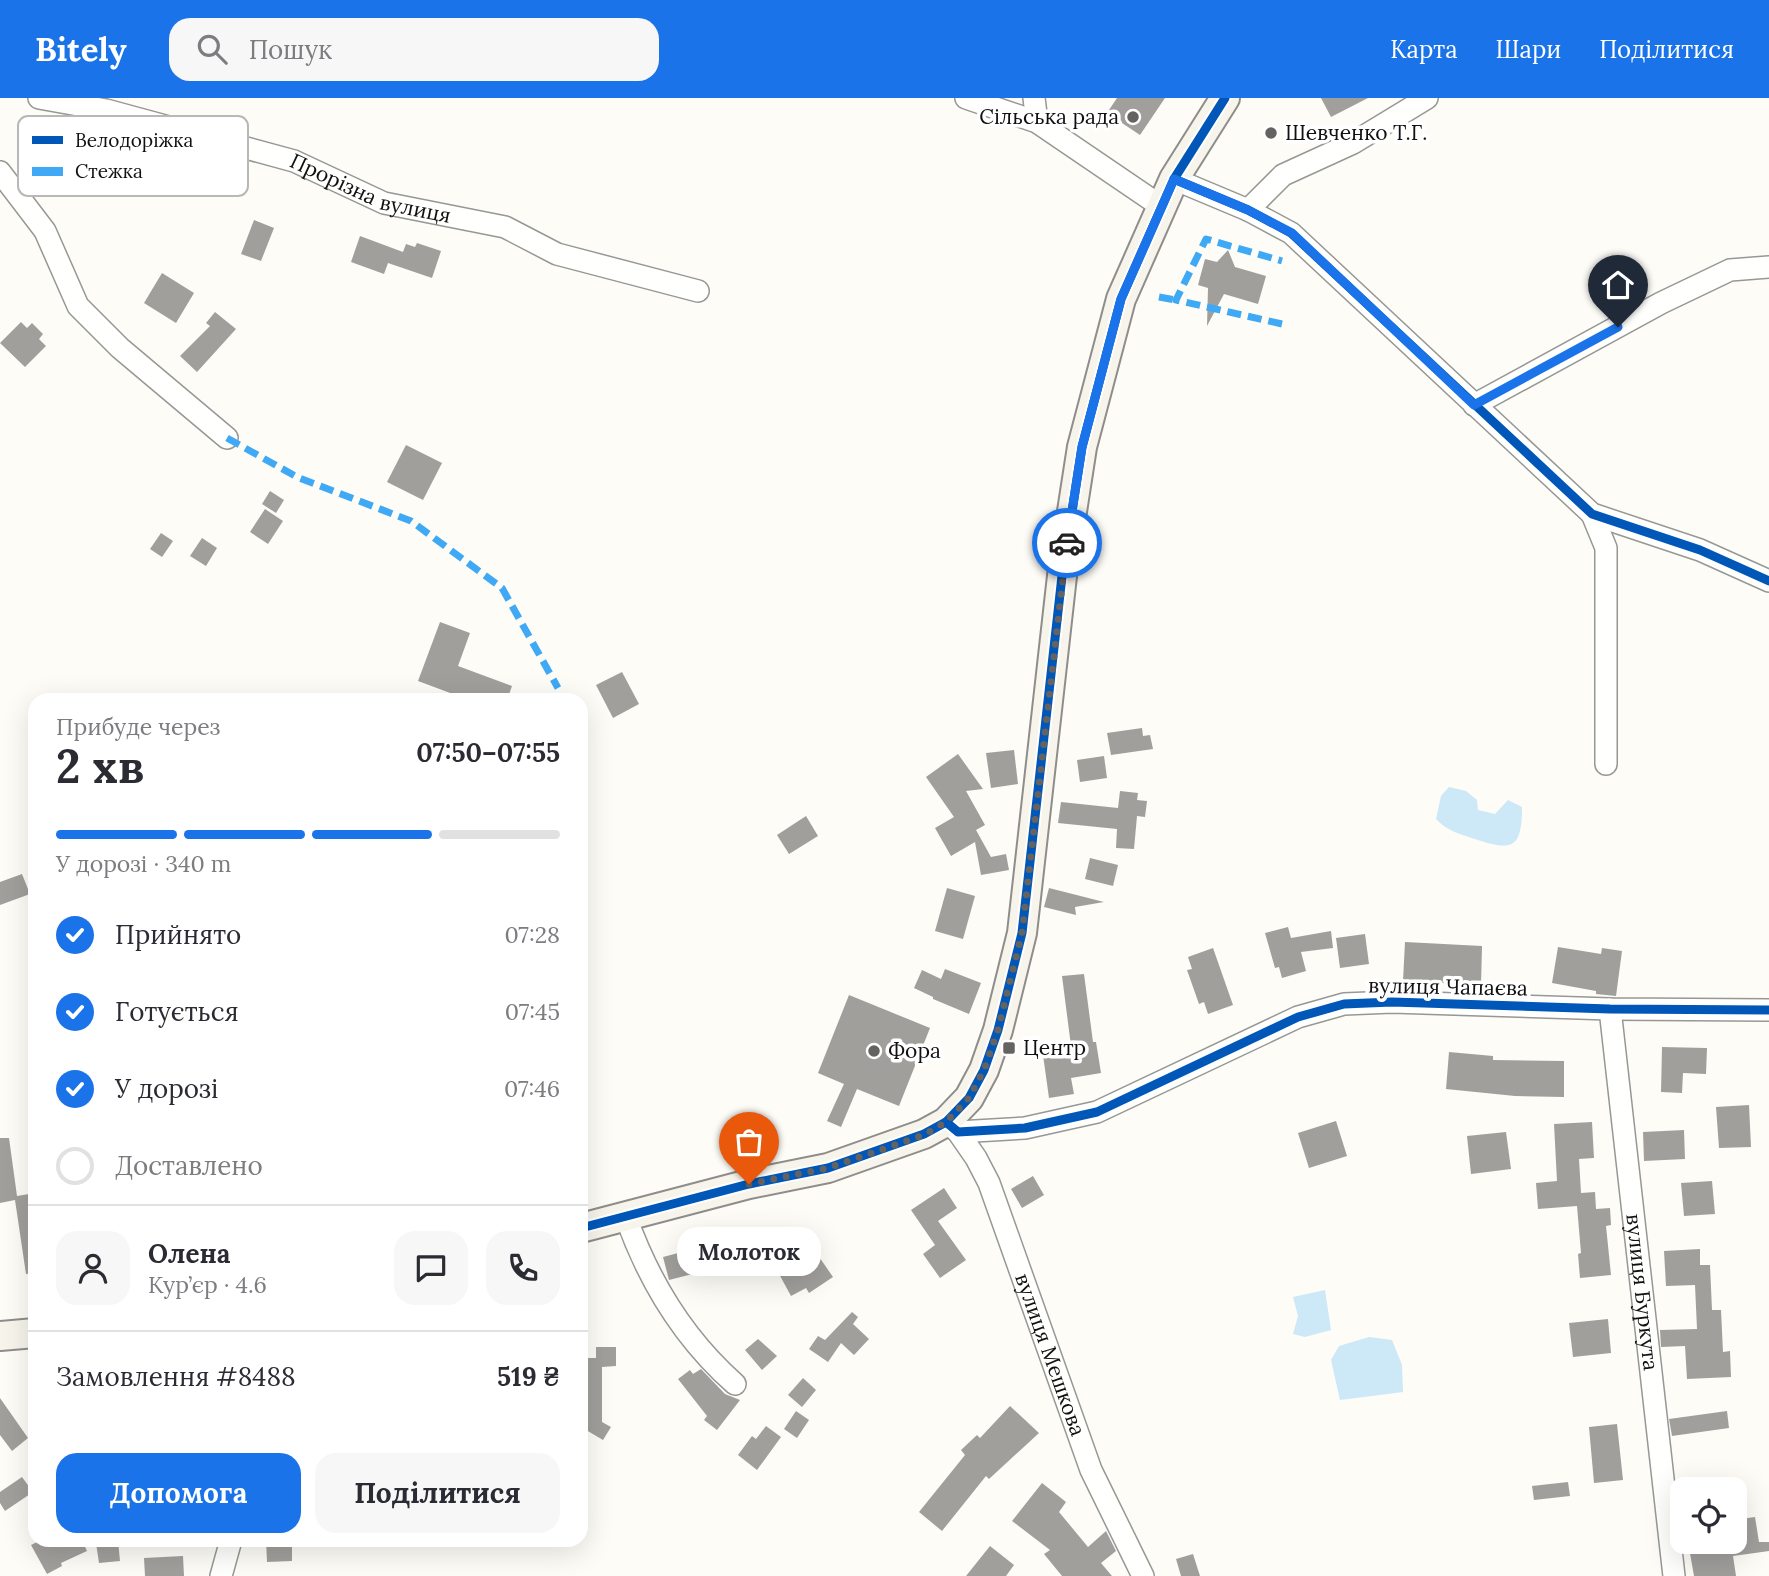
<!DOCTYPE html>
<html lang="uk">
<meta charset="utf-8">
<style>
body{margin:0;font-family:Lora,serif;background:#f7f7f7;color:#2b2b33;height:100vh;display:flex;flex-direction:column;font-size:26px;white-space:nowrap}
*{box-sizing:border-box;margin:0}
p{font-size:23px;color:#7c7c81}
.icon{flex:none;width:38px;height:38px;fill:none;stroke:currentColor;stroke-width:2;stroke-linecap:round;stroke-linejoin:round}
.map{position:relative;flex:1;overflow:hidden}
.sheet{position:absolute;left:28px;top:595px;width:560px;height:854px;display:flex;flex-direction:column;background:#fff;border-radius:21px;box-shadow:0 7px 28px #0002}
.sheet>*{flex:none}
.fabs{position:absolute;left:1670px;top:1379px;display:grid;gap:14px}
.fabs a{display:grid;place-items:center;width:77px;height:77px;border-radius:14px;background:#fff;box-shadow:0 7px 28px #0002;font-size:35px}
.pin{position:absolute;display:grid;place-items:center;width:60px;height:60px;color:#fff;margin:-72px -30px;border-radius:50% 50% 50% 0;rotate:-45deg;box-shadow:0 0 7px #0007}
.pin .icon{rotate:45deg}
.courier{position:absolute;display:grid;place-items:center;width:70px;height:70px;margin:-35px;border:5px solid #1a73e8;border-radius:50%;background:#fff;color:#222;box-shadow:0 2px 9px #0007}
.bubble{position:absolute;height:49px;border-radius:21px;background:#fff;box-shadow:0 7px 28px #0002;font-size:23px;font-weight:700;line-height:49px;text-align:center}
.summary em{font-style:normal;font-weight:700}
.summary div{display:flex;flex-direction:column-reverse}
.summary{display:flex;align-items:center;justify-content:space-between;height:119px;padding:0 28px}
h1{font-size:46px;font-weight:700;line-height:52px}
.bar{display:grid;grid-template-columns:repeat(4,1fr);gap:10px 7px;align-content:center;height:84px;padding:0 28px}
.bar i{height:9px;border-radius:5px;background:#e1e1e2}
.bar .on{background:#1a73e8}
.bar p{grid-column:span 4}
.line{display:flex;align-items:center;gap:18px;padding:0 28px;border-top:2px solid #e1e1e2}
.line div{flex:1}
.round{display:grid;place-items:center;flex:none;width:74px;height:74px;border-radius:21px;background:#f7f7f7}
ol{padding:0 28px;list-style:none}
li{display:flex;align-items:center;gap:21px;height:77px}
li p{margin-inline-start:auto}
li .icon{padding:7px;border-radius:50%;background:#1a73e8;color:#fff;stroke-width:4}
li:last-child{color:#7c7c81}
li i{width:38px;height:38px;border:4px solid #e1e1e2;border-radius:50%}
.primary-button{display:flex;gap:14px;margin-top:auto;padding:14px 28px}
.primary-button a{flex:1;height:80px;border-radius:21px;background:#1a73e8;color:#fff;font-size:28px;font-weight:700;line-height:80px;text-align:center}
.primary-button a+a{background:#f7f7f7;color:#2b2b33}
header{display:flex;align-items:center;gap:42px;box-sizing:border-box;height:98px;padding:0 35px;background:#1a73e8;color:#fff}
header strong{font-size:33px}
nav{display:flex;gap:38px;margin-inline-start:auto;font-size:24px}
.search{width:490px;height:63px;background:#f7f7f7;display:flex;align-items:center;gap:18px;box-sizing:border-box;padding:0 24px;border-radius:21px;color:#7c7c81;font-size:26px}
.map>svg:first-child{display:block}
.water{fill:#cde8f7}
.building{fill:#a19f9c}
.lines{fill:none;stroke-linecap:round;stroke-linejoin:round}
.street-casing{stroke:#979795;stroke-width:24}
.secondary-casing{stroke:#8e8d8b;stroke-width:32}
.street{stroke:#fffffe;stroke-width:21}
.secondary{stroke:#f6f4eb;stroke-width:28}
.quiet{stroke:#3fa9f5;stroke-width:7;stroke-dasharray:14 7;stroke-linecap:butt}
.cycleway-casing{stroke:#fff;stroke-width:13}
.cycleway{stroke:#0057b8;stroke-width:9}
.done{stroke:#646362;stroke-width:7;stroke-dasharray:0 12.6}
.route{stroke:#1a73e8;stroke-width:9}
.poi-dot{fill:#646362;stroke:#fff;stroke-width:2.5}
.labels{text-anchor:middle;stroke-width:7;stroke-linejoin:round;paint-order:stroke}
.poi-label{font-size:21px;fill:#111;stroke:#fff;text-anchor:start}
.street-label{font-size:21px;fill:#111;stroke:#fff}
.key{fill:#fff;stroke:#b8b8b8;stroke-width:2}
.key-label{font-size:19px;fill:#111}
</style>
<header>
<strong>Bitely</strong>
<div class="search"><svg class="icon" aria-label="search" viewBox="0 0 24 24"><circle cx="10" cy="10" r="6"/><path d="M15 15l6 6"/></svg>Пошук</div>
<nav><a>Карта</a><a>Шари</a><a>Поділитися</a></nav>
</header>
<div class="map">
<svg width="1769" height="1478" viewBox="0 0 1769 1478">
<rect width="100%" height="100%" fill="#fdfcf7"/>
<g class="water">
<path d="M1449,689L1466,693L1477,702L1478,712L1495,716L1508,702L1522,709C1522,750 1513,754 1475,741C1460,736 1447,733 1436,721L1441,698Z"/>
<path d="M1325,1192L1331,1232L1305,1239L1293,1236L1298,1218L1293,1199Z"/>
<path d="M1369,1239L1392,1242L1402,1267L1403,1294L1340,1302L1331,1262L1339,1248Z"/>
</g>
<g class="building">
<path d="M1117,0H1165L1140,37L1107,15Z"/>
<path d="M1321,0H1368L1331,19Z"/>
<path d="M254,122L274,130L261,163L241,156Z"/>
<path d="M360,138L403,154L406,146L415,149L417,145L441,153L432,180L388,165L384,176L351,164Z"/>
<path d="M1228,152L1235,169L1266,178L1258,206L1224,196L1207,228L1208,190L1198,187L1205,161L1217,164Z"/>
<path d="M162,175L194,195L176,225L144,205Z"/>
<path d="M215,214L236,231L197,274L180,258L210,228L206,225Z"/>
<path d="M21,224L27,230L32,225L43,236L39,241L46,248L25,269L0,245Z"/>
<path d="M406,347L442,365L423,402L387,384Z"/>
<path d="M270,393L284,402L276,415L262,406Z"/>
<path d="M265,411L283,423L268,446L250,434Z"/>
<path d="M161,435L173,443L162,459L150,451Z"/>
<path d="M202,440L217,450L206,468L190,458Z"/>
<path d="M440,524L470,535L458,568L512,588L507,602H469L418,583Z"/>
<path d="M622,574L639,606L613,620L596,587Z"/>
<path d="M1142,630L1143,638L1150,637L1153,651L1111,657L1107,635Z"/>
<path d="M1014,652L1018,686L991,690L986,655Z"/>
<path d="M958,656L983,691L966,693L985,727L976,732L991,759L1006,756L1009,772L981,777L975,744L951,758L935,730L954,719L926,679Z"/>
<path d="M1104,658L1107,680L1080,684L1077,662Z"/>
<path d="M1120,693L1138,695L1137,702L1147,703L1145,719L1137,718L1134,751L1116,750L1117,731L1058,725L1061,704L1118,710Z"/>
<path d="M806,718L818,738L789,756L777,737Z"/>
<path d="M1090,760L1118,767L1113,788L1085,781Z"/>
<path d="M22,776L30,796L0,807V784Z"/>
<path d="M947,790L975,798L963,841L935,833Z"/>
<path d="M1049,790L1104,804L1075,809L1076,817L1044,809Z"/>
<path d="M1288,829L1291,840L1331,833L1333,850L1301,854L1306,873L1282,880L1279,869L1275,870L1265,835Z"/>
<path d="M1365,836L1369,866L1340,870L1336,840Z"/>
<path d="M1405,844L1482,848L1481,887L1403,883Z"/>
<path d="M1558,849L1601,856L1602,850L1622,853L1616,898L1596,896V893L1552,885Z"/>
<path d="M1213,850L1233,907L1208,916L1204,904L1199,906L1187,872L1192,871L1188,859Z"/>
<path d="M945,871L981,885L969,916L933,901V899L914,890L922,872L941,881Z"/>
<path d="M1084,876L1093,944H1096L1101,975L1071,980L1074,996L1049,1000L1043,957L1065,954V949L1071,948L1062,878Z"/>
<path d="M849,897L930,930L899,1008L857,991L841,1029L827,1023L844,986L818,975Z"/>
<path d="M1662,949L1707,950L1706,976L1683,975L1682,995L1661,994Z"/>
<path d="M1449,954L1493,958V962L1564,963V999L1515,998L1446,991Z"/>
<path d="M1749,1007L1751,1049L1719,1050L1716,1009Z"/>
<path d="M1336,1023L1347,1058L1309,1070L1298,1035Z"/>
<path d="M1592,1024L1594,1060L1579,1061L1581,1095L1595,1094L1596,1111L1610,1110L1611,1127L1606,1128L1611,1177L1580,1180L1578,1156L1581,1155L1577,1108L1538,1111L1536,1085L1557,1083L1554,1026Z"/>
<path d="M1684,1032L1685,1061L1644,1063L1643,1034Z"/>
<path d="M1506,1034L1511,1071L1471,1076L1467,1038Z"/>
<path d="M0,1040H9L17,1098L35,1095V1175L26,1176L15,1102L0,1105Z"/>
<path d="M1033,1078L1044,1097L1022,1110L1011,1091Z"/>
<path d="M1712,1083L1715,1116L1684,1118L1681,1085Z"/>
<path d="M944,1090L957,1110L938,1123L966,1162L940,1180L923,1156L935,1147L911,1112Z"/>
<path d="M759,1131L771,1169L752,1176L747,1162L669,1182L663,1159L740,1139L739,1138Z"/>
<path d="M813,1150L833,1179L809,1195L806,1190L791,1198L778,1174Z"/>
<path d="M1700,1151V1167H1710L1712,1212H1721L1723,1254L1730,1253L1731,1279L1687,1281L1685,1248L1661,1249L1660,1232L1697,1231L1695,1187L1666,1188L1664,1153Z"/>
<path d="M852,1214L858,1219L853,1226L869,1241L854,1257L841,1245L828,1264L809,1251L818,1238L825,1242Z"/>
<path d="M1608,1221L1611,1255L1573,1259L1569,1225Z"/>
<path d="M758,1241L777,1258L762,1272L745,1252Z"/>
<path d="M596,1249H616V1268L602,1269V1324L611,1329L603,1342L581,1329V1260H596Z"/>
<path d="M701,1271L725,1296L740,1302L717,1332L704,1322L707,1318L678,1281L690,1272L693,1276Z"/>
<path d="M803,1280L816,1292L802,1309L788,1297Z"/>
<path d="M0,1300L28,1340L12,1353L0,1337Z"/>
<path d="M1010,1308L1039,1335L989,1381L986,1378L942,1433L919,1414L965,1357L961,1352L977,1337L980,1340Z"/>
<path d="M796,1313L809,1322L797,1340L784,1331Z"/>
<path d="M1727,1313L1729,1330L1672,1338L1669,1321Z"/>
<path d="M1617,1326L1623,1382L1594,1385L1589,1329Z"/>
<path d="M766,1328L781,1339L757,1372L738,1357L752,1338L756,1341Z"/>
<path d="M22,1379L33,1394L5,1413L0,1405V1394Z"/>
<path d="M1568,1384L1570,1398L1534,1402L1532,1388Z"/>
<path d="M1042,1385L1066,1404L1059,1414L1088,1449L1106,1433L1116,1453L1101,1465L1112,1478H1062L1044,1456L1050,1452L1012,1423Z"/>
<path d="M1755,1419L1759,1444H1769V1453L1733,1458L1736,1478H1694L1688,1444H1734V1422Z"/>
<path d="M41,1442H82L87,1453L61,1465L62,1468L47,1476L31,1447Z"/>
<path d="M118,1442L120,1463L99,1465L96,1445Z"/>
<path d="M266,1442H292V1463L267,1464Z"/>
<path d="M990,1448L1014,1467L1006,1478H966Z"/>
<path d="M1193,1456L1200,1478H1181L1176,1461Z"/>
<path d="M183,1458L184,1478H145L144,1460Z"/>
</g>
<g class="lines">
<g class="street-casing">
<g id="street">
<path id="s1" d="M39,0L106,12L294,63L384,105L505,129L557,156L698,193"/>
<path d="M966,0L1037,24L1162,109"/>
<path d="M1034,0L1037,24"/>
<path d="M0,74L45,133L78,208L120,250L227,340"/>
<path d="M1174,81L1248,112L1291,135L1592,416L1700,452L1769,483"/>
<path d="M1248,112L1283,77L1353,45L1427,0"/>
<path d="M1474,307L1661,205L1730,172L1769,169"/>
<path d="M1592,416L1606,450V666"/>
<path id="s2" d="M1610,911L1674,1478"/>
<path d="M946,1024L958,1034L1025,1030L1097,1014L1298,919L1344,906L1392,904L1610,911L1769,912"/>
<path id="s3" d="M958,1034L976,1060L989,1085L1091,1372L1143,1478"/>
<path d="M626,1119C649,1184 683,1240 735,1286"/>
<path d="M221,1478L231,1442"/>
</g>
</g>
<g class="secondary-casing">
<g id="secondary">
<path d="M581,1130L749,1086L828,1070L924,1036L946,1024L969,1000L984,972L998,932L1022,835L1062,478L1082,349L1121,201L1174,81L1225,0"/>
<path d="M0,1238L35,1235"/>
</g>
</g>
<use href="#street" class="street"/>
<use href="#secondary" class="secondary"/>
<g class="quiet">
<path d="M1159,199L1176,202"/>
<path d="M1282,226L1176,202L1206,141L1282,163"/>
<path d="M227,340L297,379L411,423L502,490L558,590"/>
</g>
<g class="cycleway-casing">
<g id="cycleway">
<path d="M1174,81L1248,112L1291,135L1592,416L1700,452L1769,483"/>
<path d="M946,1024L958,1034L1025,1030L1097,1014L1298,919L1344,906L1392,904L1610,911L1769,912"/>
<path d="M581,1130L749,1086L828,1070L924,1036L946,1024L969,1000L984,972L998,932L1022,835L1062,478L1082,349L1121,201L1174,81L1225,0"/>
</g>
</g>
<use href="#cycleway" class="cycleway"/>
</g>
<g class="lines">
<path class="done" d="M749,1086L828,1070L924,1037L946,1024L969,1000L984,972L998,932L1022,835L1067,445"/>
<path class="route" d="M1067,445L1082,349L1121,201L1174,81L1248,112L1292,135L1474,307L1618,229"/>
</g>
<g class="poi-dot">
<circle cx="1133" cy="19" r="7"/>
<circle cx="1271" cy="35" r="7"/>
<rect x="1002" y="943" width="14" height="14" rx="3.5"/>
<circle cx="874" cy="953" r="7"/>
</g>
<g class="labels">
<g class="poi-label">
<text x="1119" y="26" text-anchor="end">Сільська рада</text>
<text x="1285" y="42">Шевченко Т.Г.</text>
<text x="1023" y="957">Центр</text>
<text x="888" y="960">Фора</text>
</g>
<g class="street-label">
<text dy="7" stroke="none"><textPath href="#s1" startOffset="345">Прорізна вулиця</textPath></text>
<text transform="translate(1448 889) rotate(1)" y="7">вулиця Чапаєва</text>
<text dy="7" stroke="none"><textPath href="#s2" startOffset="285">вулиця Буркута</textPath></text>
<text dy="7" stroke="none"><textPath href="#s3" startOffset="242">вулиця Мешкова</textPath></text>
</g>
</g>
<rect x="18" y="18" width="230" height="80" rx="10" class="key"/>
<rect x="32" y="38" width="31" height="8" fill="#0057b8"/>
<rect x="32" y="69" width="31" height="9" fill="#3fa9f5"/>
<g class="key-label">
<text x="75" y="49">Велодоріжка</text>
<text x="75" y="80">Стежка</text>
</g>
</svg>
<div class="fabs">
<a><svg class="icon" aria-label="locate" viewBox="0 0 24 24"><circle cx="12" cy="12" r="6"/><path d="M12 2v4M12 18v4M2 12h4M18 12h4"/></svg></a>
</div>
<div class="pin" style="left:749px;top:1086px;background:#ea580c"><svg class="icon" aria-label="bag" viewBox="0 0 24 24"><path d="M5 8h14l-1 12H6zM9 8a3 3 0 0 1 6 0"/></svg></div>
<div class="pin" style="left:1618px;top:229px;background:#1f2937"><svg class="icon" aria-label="home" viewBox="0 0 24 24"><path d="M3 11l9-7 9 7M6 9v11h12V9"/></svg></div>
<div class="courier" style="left:1067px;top:445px"><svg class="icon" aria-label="car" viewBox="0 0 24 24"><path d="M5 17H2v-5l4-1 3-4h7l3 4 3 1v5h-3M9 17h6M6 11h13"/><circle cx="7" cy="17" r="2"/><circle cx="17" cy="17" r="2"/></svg></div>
<div class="bubble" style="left:677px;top:1129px;width:144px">Молоток</div>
<section class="sheet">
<div class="summary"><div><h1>2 хв</h1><p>Прибуде через</p></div><em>07:50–07:55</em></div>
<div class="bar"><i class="on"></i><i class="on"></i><i class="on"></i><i></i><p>У дорозі · 340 m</p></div>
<ol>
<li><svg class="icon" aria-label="check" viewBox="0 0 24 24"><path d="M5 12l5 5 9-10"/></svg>Прийнято<p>07:28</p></li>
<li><svg class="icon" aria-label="check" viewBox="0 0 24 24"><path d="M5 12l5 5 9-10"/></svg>Готується<p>07:45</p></li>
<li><svg class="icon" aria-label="check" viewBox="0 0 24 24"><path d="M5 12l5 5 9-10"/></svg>У дорозі<p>07:46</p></li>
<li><i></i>Доставлено</li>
</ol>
<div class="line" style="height:126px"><a class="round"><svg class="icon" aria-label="person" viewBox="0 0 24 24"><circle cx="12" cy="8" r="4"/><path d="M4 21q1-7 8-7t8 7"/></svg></a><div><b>Олена</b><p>Кур’єр · 4.6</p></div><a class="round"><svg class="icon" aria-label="chat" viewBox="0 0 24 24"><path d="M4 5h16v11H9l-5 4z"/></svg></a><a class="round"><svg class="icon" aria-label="phone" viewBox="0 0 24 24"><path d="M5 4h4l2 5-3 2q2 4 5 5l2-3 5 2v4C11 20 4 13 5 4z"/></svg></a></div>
<div class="line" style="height:91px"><div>Замовлення #8488</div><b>519 ₴</b></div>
<div class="primary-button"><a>Допомога</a><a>Поділитися</a></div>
</section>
</div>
